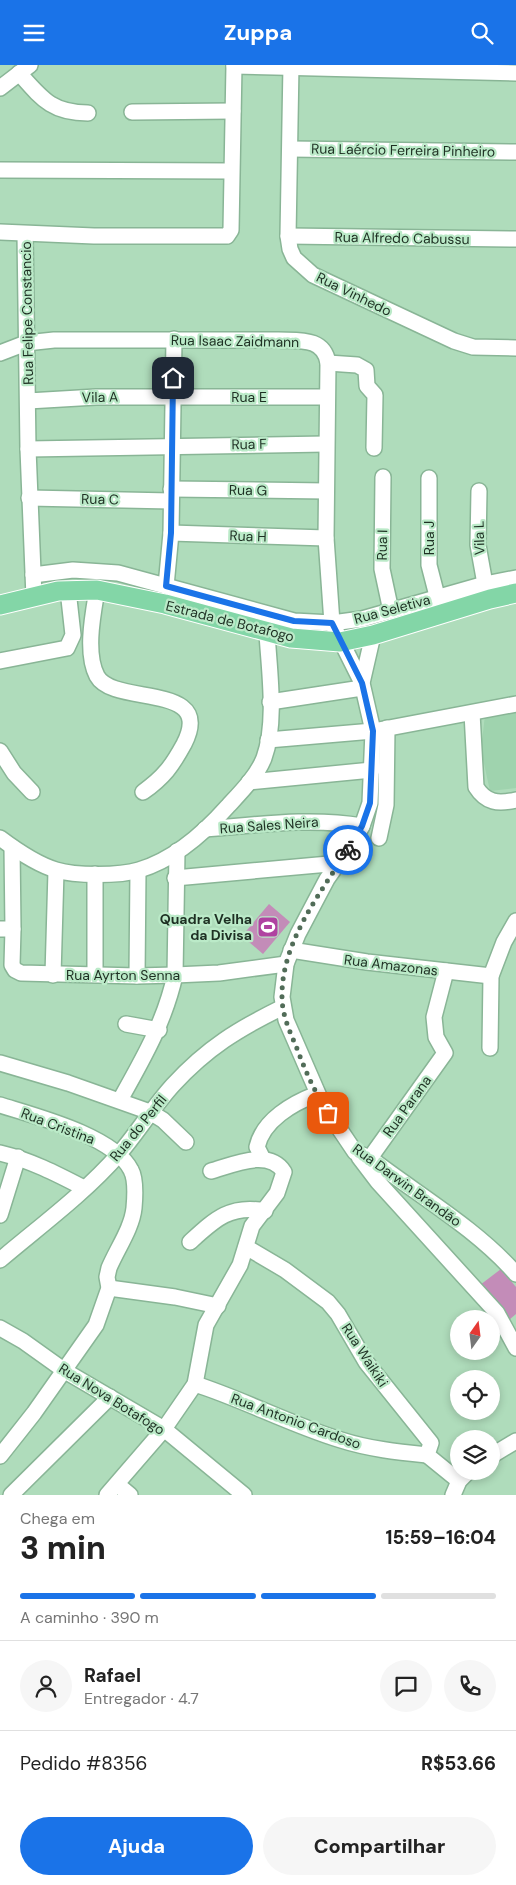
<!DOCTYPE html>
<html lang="pt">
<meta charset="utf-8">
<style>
body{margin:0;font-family:"DM Sans",sans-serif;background:#f6f6f6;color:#222;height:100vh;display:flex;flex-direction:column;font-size:19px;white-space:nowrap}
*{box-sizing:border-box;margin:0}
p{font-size:16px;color:#767676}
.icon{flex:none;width:28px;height:28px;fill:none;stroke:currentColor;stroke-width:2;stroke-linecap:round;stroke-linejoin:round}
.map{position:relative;height:1430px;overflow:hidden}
.side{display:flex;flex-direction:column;background:#fff;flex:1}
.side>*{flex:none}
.needle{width:32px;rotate:14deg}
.controls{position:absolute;left:450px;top:1245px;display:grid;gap:10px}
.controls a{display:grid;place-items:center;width:50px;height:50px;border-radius:50%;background:#fff;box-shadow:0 2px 8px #0003;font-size:25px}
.pin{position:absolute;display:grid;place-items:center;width:42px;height:42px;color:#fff;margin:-21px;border-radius:10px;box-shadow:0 2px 8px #0006}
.courier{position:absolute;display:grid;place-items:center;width:50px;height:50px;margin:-25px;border:4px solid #1a73e8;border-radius:50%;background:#fff;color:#222;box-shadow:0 1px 6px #0007}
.overview em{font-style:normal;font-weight:800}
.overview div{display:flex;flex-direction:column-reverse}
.overview{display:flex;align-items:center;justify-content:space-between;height:85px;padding:0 20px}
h1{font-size:32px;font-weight:800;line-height:38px}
.bar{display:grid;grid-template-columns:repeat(4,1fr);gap:8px 5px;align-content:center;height:60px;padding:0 20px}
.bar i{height:6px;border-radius:4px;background:#e0e0e0}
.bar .selected{background:#1a73e8}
.bar p{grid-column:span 4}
.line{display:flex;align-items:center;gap:12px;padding:0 20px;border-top:1px solid #e0e0e0}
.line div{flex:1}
.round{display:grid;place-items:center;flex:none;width:52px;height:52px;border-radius:26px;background:#f6f6f6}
.button{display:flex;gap:10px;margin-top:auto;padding:10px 20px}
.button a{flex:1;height:58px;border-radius:30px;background:#1a73e8;color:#fff;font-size:20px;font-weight:800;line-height:58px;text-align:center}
.button a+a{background:#f6f6f6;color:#222}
header{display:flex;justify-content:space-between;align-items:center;height:65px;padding:0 20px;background:#1a73e8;color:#fff;font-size:22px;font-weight:800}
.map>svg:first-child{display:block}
.built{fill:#9fd3ae}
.grass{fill:#c38cb8}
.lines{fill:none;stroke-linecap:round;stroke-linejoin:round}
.minor-casing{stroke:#89b596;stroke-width:18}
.major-casing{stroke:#fff;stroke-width:21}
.minor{stroke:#fff;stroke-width:15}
.major{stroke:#83d6a7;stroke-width:19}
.done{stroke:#516c58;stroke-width:5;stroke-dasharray:0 9}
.route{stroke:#1a73e8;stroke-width:6}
.labels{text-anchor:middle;stroke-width:4.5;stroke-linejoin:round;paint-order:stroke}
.street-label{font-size:14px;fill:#1e3023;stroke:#bbeac8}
.poi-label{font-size:14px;font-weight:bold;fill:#1e3023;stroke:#bbeac8;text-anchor:end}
</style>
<header><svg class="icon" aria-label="menu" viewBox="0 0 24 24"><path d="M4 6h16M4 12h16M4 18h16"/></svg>Zuppa<svg class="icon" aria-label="search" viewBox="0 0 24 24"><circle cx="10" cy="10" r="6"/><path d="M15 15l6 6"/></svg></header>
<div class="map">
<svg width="516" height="1430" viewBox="0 0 516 1430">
<rect width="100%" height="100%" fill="#afdcbb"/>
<path class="built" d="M516,644V723L490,726L481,685L485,650Z"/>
<g class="grass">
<path d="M269,839L290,857L263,889L242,871Z"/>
<path d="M501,1204L516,1222V1249L509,1255L480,1220Z"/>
</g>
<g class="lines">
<g class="minor-casing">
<g id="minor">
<path d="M291,0L288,171L290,184L294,193L313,210L454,276L473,282L516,283"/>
<path d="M234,1L516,8"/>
<path d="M19,8C42,34 52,48 88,48"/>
<path d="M0,23L30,0"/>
<path d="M132,47L233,46"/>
<path d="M291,84L516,87"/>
<path d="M0,105L231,106"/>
<path d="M0,167L94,171H227L231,165L234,0"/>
<path d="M25,169L28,384L34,532"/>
<path d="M288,171L516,174"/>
<path d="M0,288L26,278L54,275H278C299,276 324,272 328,298L326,473L332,558L362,618"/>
<path d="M328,298L357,300L366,305L367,321L375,330L374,383"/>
<path d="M28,336L96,332H326"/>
<path d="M28,384L326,379"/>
<path d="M383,412L382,504L391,546"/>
<path d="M429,413V500L437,531"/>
<path d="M171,424L326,426"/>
<path d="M479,426L478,480L485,519"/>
<path d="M29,433L171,436"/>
<path d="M171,468L326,473"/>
<path d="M33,510L73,505L118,508L294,556L332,558L362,554L485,519L516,513"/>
<path d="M166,521L171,468L174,274"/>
<path d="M97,525C93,549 85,588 97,611C114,642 216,616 184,679C172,701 164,712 143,727"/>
<path d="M373,570L362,618L373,666L370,738L362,761L353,777L327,814L298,869L286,899L282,932L286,955L322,1038L355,1087L370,1093C418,1130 477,1164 516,1209"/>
<path d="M0,596L67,583L73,570L68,525"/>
<path d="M270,637L362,623"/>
<path d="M472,648L476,722C486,738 498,739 516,735"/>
<path d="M268,675L373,666L516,639"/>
<path d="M0,686L14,708L32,727"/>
<path d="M249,717L372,705"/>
<path d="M205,764C257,760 310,752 362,761"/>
<path d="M0,773C16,785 36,799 56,805C75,811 120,811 139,805C173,795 205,767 228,741C241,727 257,711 264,693C277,657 269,605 267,568"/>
<path d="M379,773L386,740L387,663"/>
<path d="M12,782L13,864"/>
<path d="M95,809V909"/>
<path d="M175,813L340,798"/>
<path d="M0,864H13L12,900L15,905L21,908L137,911L175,910L219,908L286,899"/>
<path d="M291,885L367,897L491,911"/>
<path d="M53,910L56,806"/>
<path d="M137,911L138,806"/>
<path d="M126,959L159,965"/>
<path d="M490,983L491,911L504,877L516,856"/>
<path d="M0,998L68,1018L150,1047L163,1055L186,1077"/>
<path d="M120,1035C143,994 165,956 175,910L177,786"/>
<path d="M0,1040C35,1051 114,1071 131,1105C136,1114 135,1132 134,1143C132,1163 117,1184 109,1203L107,1212L109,1223L96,1260L34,1348L0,1391"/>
<path d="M0,1088C30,1095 57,1109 84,1123"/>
<path d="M359,1092L378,1117L497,1248L516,1283"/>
<path d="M370,1093L445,988L436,972L434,952L446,906"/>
<path d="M263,1094L257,1082C263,1055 293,1038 317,1029"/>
<path d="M0,1150L18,1092"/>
<path d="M190,1177C214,1155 230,1139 265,1146"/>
<path d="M246,1182L285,1205L328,1237L338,1249L366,1297L431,1378L427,1390L459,1416"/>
<path d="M0,1195C40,1161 84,1129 119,1089C138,1067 153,1042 173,1020C207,983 238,964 283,942"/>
<path d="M109,1223L175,1232L218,1241"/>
<path d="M0,1263L23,1276L65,1306L164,1364L244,1430"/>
<path d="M195,1319C245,1335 291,1360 341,1375C369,1384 398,1387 427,1390"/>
<path d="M491,1391L516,1376"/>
<path d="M118,1420L130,1430"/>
<path d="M11,1430L110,1332"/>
<path d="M107,1430L164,1364L195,1319L206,1260L240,1200L252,1161L277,1128L284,1107C269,1083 232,1100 211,1106"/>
<path d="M453,1430L459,1416L469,1406"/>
</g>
</g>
<g class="major-casing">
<path id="major" d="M0,540L58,526L97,525L165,539L291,573L340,577L373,570L490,534L516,528"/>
</g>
<use href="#minor" class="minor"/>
<use href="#major" class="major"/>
</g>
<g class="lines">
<path class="done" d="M328,1048C316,1029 306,1008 298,986C291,969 282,951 282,932C281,878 320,828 348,785"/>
<path class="route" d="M173,313L171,468L166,521L294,556L332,558L362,618L373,666L370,738L362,761L348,785"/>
</g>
<defs>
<g id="stadium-square" transform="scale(1.125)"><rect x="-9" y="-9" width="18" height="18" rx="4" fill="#b042a1" stroke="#bbeac8"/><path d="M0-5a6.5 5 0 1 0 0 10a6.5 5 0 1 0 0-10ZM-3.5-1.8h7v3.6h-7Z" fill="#fff"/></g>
</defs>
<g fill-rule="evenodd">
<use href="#stadium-square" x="268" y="862"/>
</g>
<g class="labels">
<g class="street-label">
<text transform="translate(403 85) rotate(1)" y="5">Rua Laércio Ferreira Pinheiro</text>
<text transform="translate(402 173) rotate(1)" y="5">Rua Alfredo Cabussu</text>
<text transform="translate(354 229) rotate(26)" y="5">Rua Vinhedo</text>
<text transform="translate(27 248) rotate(-91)" y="5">Rua Felipe Constancio</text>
<text transform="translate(235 276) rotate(1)" y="5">Rua Isaac Zaidmann</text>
<text transform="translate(100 332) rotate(-1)" y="5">Vila A</text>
<text x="249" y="337">Rua E</text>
<text transform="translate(249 379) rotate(-1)" y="5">Rua F</text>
<text transform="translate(248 425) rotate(1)" y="5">Rua G</text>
<text transform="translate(100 434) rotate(1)" y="5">Rua C</text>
<text transform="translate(248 471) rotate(2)" y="5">Rua H</text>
<text transform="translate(429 473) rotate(-90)" y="5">Rua J</text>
<text transform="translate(479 473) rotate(-92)" y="5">Vila L</text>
<text transform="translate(382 480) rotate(-89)" y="5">Rua I</text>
<text transform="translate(392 544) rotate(-15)" y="5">Rua Seletiva</text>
<text transform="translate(230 556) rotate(14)" y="5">Estrada de Botafogo</text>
<text transform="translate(269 760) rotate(-4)" y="5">Rua Sales Neira</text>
<text transform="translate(391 900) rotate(7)" y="5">Rua Amazonas</text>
<text x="123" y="915">Rua Ayrton Senna</text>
<text transform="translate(407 1041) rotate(-54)" y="5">Rua Parana</text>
<text transform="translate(58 1061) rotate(21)" y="5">Rua Cristina</text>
<text transform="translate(138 1063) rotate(-51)" y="5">Rua do Perfil</text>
<text transform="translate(407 1120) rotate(36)" y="5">Rua Darwin Brandão</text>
<text transform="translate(365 1290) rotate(57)" y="5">Rua Waikiki</text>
<text transform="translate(112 1334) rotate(32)" y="5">Rua Nova Botafogo</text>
<text transform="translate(296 1356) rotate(20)" y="5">Rua Antonio Cardoso</text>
</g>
<g class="poi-label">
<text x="252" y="859">Quadra Velha<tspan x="252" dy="16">da Divisa</tspan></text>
</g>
</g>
</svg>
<div class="controls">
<a><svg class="needle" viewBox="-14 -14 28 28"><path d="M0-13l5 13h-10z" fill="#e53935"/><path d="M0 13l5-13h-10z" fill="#767676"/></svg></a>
<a><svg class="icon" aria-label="locate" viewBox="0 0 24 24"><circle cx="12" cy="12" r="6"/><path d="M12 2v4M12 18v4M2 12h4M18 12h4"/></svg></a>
<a><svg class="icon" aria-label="layers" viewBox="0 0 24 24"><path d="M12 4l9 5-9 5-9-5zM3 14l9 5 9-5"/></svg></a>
</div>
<div class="pin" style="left:328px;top:1048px;background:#ea580c"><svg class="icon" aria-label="bag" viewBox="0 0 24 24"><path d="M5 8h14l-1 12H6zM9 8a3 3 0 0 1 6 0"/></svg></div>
<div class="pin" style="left:173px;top:313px;background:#1f2937"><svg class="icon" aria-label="home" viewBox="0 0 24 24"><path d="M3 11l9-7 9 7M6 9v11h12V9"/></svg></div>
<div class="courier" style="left:348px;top:785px"><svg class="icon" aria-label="bike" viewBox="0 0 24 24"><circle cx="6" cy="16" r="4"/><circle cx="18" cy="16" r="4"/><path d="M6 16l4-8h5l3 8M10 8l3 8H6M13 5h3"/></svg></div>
</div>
<section class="side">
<div class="overview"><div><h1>3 min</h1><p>Chega em</p></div><em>15:59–16:04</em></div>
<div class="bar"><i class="selected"></i><i class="selected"></i><i class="selected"></i><i></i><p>A caminho · 390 m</p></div>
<div class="line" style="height:90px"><a class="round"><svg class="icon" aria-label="person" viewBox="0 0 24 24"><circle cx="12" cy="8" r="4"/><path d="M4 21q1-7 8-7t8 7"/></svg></a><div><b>Rafael</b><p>Entregador · 4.7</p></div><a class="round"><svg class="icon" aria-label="chat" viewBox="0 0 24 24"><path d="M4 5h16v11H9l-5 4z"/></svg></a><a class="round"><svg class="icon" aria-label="phone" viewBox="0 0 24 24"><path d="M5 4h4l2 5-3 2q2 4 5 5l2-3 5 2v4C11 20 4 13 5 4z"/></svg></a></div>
<div class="line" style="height:65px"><div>Pedido #8356</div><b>R$53.66</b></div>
<div class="button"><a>Ajuda</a><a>Compartilhar</a></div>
</section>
